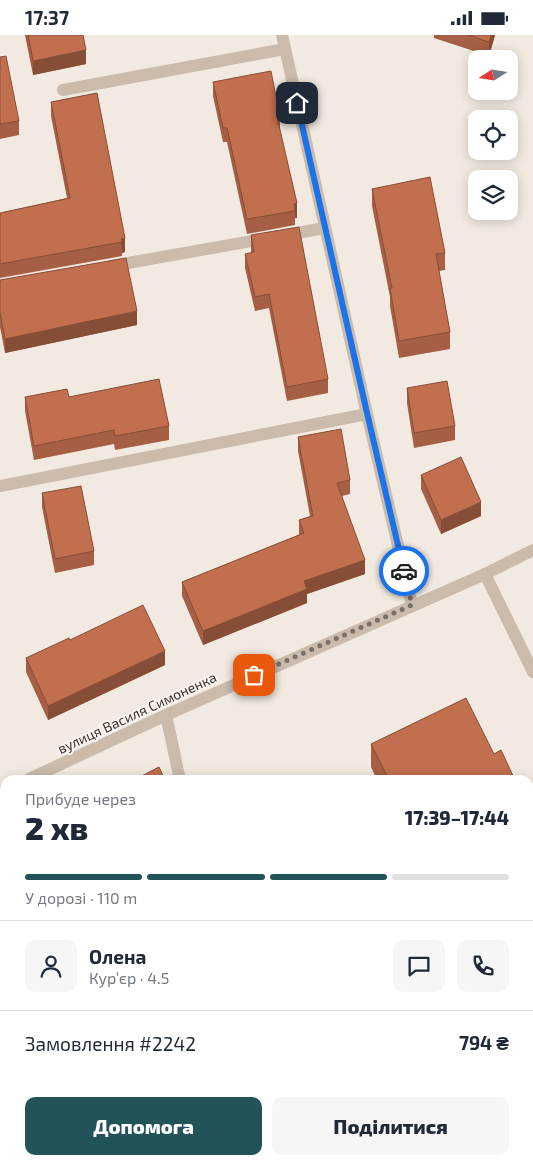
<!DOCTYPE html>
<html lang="uk">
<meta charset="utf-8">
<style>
body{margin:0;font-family:"Exo 2",sans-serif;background:#f6f6f7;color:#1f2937;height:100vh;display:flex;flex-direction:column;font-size:19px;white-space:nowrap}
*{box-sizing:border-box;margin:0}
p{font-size:16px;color:#747a83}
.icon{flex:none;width:28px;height:28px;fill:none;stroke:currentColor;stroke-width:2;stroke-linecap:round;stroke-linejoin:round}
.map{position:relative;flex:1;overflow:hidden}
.side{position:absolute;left:0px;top:740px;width:534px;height:390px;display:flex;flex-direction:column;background:#fff;border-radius:15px 15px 0 0;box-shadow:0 2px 12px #0003}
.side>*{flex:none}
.needle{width:32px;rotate:258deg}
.fabs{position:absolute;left:468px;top:15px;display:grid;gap:10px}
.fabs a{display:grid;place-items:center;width:50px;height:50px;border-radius:10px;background:#fff;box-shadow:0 2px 12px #0003;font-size:25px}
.pin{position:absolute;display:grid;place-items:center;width:42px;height:42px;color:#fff;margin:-21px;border-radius:10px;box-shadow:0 2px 8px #0006}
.courier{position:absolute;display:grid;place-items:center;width:50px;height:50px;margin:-25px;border:4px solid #1a73e8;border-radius:50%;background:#fff;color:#222;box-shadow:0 1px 6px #0007}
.headline em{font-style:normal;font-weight:800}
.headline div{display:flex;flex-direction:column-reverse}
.headline{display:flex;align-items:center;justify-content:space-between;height:85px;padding:0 25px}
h1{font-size:32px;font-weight:800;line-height:38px}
.bar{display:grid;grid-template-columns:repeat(4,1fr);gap:8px 5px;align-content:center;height:60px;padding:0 25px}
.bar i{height:6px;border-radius:4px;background:#e0e1e3}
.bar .on{background:#215358}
.bar p{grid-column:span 4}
.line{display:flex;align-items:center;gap:12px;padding:0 25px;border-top:1px solid #e0e1e3}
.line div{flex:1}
.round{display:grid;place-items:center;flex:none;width:52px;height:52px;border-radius:10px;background:#f6f6f7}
.primary-button{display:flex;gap:10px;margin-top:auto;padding:10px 25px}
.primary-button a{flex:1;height:58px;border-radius:10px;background:#215358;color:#fff;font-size:20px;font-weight:800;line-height:58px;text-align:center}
.primary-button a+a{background:#f6f6f7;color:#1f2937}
.status{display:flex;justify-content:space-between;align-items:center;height:35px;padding:0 25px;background:#fff;direction:ltr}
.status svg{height:14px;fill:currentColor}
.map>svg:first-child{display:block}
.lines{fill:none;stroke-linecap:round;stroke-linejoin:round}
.lane{stroke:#cabbac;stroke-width:12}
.street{stroke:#cabbac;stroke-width:12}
.wall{fill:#a65f44}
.shaded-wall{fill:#874e37}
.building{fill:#c16f4f;stroke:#874e37}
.done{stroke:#79706a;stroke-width:5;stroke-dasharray:0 9}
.route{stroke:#1a73e8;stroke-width:6}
.labels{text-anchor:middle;stroke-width:4;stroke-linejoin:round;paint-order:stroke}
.street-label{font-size:14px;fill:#382f2a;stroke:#faf4ec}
</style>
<div class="status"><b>17:37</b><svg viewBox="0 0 49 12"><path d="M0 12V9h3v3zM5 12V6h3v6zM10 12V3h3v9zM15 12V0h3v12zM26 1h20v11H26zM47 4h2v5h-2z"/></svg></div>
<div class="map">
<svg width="533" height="1130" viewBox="0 0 533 1130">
<rect width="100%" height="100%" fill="#f2eae0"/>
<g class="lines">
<g class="lane">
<path d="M63,55L285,14"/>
<path d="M111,231L325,193"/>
<path d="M0,451L367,379"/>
<path d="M485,539L533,637"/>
<path d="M529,816L533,814"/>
</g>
<g class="street">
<path d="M282,0L367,379L412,570"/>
<path d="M166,680L180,745"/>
<path d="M27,745L166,680L485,539L533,515"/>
<path d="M0,757L5,755"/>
<path d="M260,1125L261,1130"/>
</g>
</g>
<g class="wall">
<path d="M25,0H83L86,29L33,40Z"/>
<path d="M434,0H495L489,21L434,3Z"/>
<path d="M0,22L19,86V100L0,104Z"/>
<path d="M213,47L280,82V95L297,183H295V190L247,199L227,107H223L213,61Z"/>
<path d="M97,58L125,217L122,218V221L0,243V178L67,163L51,81V67Z"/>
<path d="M372,154L445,218V235L439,236L450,297V314L399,323L390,271V262L372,171Z"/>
<path d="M251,200L328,344V358L287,366L269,273L255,276L245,233V219L251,218Z"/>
<path d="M0,245L137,290L5,318L0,292Z"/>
<path d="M407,353L455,391V405L414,413L407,368Z"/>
<path d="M25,362H69L169,391V405L115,415L114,409L34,425L25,376Z"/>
<path d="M298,402L350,445V459L342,461L365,539L307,559V568L203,610L182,561V547L299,500V485L310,481L298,416Z"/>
<path d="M421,440L481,481L441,499L421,454Z"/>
<path d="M42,458L94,516V530L55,538L42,472Z"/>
<path d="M70,605L165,630L48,685L26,637V623Z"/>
<path d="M371,709L494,719L515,745H377L371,732Z"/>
<path d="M0,839L5,848V881L4,882L5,1125H56V1130H2L0,1123Z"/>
</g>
<g class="shaded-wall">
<path d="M491,0H495L489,21V7Z"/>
<path d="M86,15V29L33,40V26Z"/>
<path d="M297,168V183H295V176L294,169Z"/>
<path d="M125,203V217L122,218L121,204Z"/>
<path d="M137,276V290L5,318V304Z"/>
<path d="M481,467V481L441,499V485Z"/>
<path d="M365,525V539L307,559V568L203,610V596L304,546Z"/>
<path d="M165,616V630L48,685V671Z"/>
<path d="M5,867V881L2,883V869Z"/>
</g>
<g class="building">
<path d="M28,0H83L86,15L33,26Z"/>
<path d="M468,0H491L489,7Z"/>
<path d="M6,21L19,86L0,89V22Z"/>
<path d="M271,36L280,82H277L297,168L294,169L295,176L247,184L227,93H223L213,47Z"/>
<path d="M97,58L125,203L121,204L122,207L0,229V178L70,163L51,67Z"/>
<path d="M430,142L445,218L436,219L450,297L399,306L390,253H392L372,154Z"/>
<path d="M299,192L328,344L287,352L269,259L255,262L245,219L254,217L251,200Z"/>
<path d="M126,223L137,276L5,304L0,278V245Z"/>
<path d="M159,344L169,391L115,401L114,395L34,411L25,362L67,354L69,362Z"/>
<path d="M447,346L455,391L414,398L407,353Z"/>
<path d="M341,394L350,445L337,448L365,525L304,546L307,554L203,596L182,547L304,498L299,485L313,481L298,402Z"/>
<path d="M461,422L481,467L441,485L421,440Z"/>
<path d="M81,451L94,516L55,524L42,458Z"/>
<path d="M143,570L165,616L48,671L26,623L69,603L70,605Z"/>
<path d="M466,663L494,719L501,715L515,745H389L371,709Z"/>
<path d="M159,732L165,745H134Z"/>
<path d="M0,839L5,848V867L2,869L5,888V1125H54L56,1130H5L0,1109Z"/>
<path d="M244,1125L245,1130H223Z"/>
</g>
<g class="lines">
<path class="done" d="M254,640L412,570L404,536"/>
<path class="route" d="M297,68L367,378L404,536"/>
</g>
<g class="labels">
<g class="street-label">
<text transform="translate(137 678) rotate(-25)" y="5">вулиця Василя Симоненка</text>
</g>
</g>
</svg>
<div class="fabs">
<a><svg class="needle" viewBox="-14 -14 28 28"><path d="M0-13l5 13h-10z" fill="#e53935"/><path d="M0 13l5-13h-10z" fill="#747a83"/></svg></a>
<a><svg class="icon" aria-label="locate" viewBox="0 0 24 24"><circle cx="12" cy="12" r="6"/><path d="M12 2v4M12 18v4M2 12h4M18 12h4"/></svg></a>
<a><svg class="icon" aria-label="layers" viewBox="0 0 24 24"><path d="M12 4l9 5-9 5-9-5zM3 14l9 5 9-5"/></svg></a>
</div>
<div class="pin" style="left:254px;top:640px;background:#ea580c"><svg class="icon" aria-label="bag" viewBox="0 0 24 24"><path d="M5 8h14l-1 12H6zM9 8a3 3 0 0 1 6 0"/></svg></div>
<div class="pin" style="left:297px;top:68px;background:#1f2937"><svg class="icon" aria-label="home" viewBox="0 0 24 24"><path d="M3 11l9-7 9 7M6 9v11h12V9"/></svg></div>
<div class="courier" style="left:404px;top:536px"><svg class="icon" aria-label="car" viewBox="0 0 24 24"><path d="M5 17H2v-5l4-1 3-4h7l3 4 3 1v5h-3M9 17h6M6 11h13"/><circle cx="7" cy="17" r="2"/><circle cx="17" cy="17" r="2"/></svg></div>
<section class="side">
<div class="headline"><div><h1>2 хв</h1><p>Прибуде через</p></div><em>17:39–17:44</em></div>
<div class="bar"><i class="on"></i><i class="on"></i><i class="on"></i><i></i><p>У дорозі · 110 m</p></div>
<div class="line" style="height:90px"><a class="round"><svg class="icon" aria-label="person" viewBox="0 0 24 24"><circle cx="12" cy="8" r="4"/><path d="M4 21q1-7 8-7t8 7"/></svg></a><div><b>Олена</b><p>Кур’єр · 4.5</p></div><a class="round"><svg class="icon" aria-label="chat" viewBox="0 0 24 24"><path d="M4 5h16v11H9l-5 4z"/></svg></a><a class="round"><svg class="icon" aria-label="phone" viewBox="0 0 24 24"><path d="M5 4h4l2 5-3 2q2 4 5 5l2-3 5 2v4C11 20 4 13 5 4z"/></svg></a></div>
<div class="line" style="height:65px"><div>Замовлення #2242</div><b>794 ₴</b></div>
<div class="primary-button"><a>Допомога</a><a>Поділитися</a></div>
</section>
</div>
